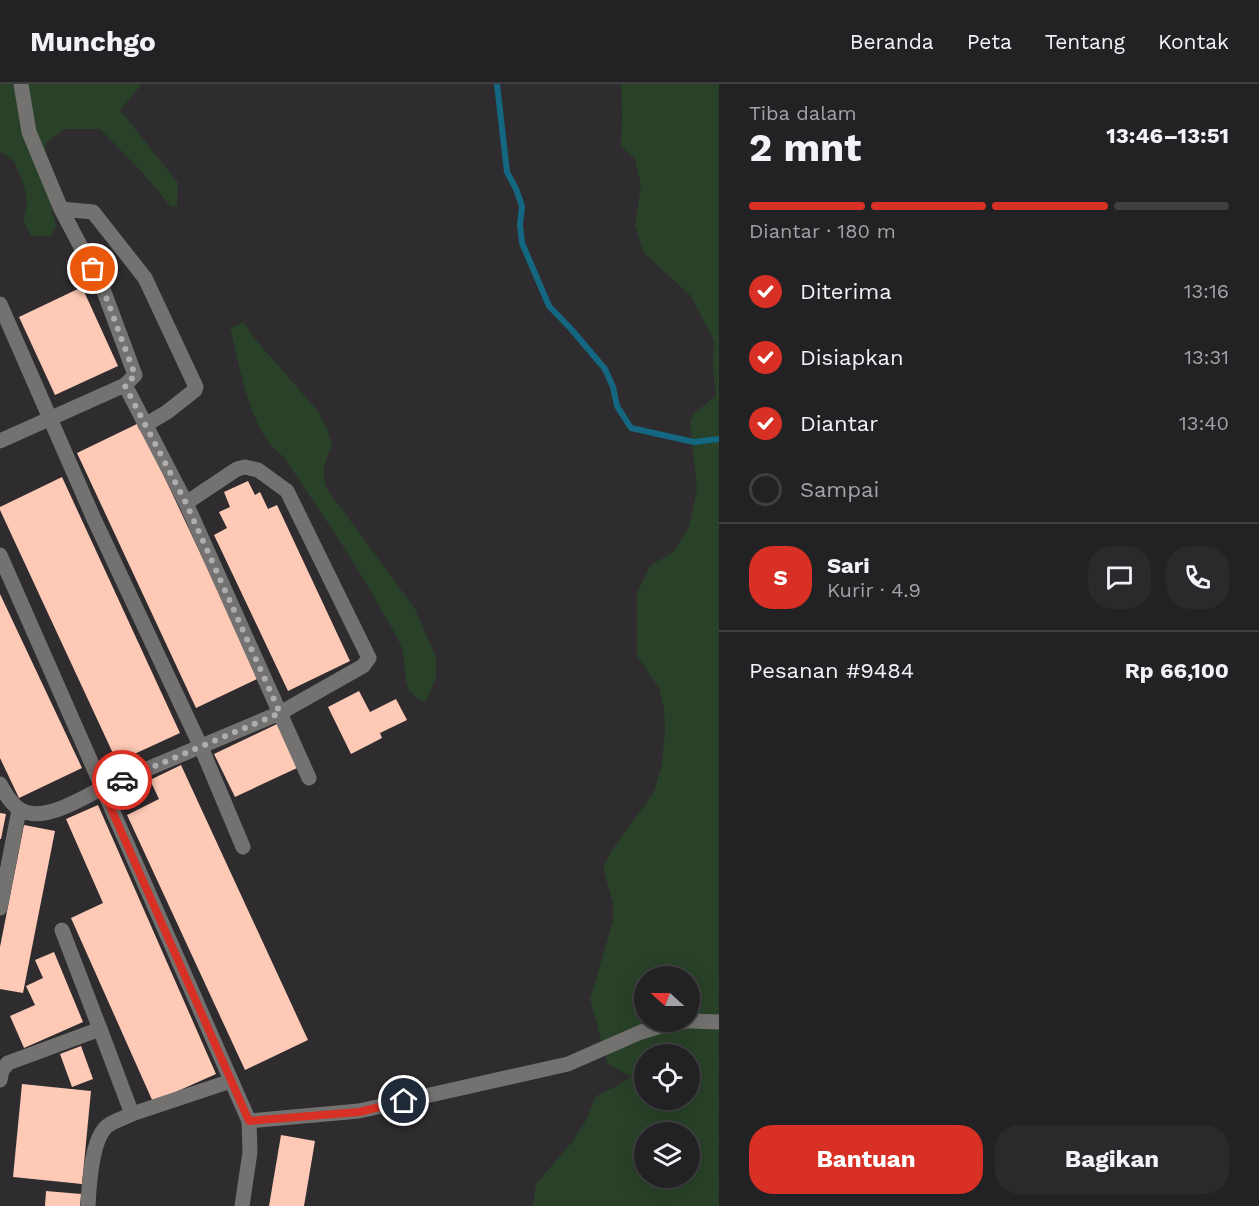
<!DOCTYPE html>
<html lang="id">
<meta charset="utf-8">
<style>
body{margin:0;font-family:"Work Sans",sans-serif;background:#2a292b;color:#f1f3f6;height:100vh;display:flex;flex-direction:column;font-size:22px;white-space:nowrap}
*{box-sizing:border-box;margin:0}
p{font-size:20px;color:#a2a3a6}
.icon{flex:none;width:33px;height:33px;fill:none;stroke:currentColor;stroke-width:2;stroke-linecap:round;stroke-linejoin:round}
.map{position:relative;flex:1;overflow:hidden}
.side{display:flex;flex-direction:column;background:#222123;width:540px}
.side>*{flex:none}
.needle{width:39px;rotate:291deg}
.controls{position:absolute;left:634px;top:882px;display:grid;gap:12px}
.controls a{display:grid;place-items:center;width:66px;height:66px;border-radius:50%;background:#222123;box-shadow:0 6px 24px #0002,0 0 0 2px #3f3e41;font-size:30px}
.pin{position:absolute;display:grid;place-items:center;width:51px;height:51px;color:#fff;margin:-26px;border:3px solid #fff;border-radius:50%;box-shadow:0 2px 6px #0007}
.courier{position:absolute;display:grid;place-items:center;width:60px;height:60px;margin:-30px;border:4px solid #d93025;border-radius:50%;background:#fff;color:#222;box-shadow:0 2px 8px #0007}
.overview em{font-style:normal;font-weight:700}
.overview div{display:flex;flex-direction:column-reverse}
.overview{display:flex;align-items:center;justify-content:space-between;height:102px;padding:0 30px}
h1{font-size:39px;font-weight:700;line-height:45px}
.bar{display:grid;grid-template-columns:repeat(4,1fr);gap:9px 6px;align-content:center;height:72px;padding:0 30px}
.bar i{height:8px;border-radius:4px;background:#3f3e41}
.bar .active{background:#d93025}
.bar p{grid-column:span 4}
.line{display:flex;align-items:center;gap:15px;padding:0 30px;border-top:2px solid #3f3e41}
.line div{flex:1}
.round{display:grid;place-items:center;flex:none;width:63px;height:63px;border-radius:24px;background:#2a292b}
ol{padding:0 30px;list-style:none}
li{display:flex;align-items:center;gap:18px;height:66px}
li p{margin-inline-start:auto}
li .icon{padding:6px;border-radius:50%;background:#d93025;color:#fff;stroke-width:4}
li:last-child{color:#a2a3a6}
li i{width:33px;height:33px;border:3px solid #3f3e41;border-radius:50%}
.primary-button{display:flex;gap:12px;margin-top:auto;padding:12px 30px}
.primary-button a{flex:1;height:69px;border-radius:24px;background:#d93025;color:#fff;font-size:24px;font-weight:700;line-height:69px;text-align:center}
.primary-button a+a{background:#2a292b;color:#f1f3f6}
header{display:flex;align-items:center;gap:36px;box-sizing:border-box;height:84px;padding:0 30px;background:#222123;border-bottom:2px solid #3f3e41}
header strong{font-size:28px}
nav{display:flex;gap:33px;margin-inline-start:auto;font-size:21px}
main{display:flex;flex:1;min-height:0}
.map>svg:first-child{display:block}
.green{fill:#284128;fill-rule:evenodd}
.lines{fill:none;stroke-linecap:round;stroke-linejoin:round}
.stream{stroke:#146780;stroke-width:6}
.building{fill:#fec9b5}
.street{stroke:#737270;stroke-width:15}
.done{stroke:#afadb0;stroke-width:6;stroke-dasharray:0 10.8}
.route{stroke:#d93025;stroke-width:8}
</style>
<header>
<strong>Munchgo</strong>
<nav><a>Beranda</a><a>Peta</a><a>Tentang</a><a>Kontak</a></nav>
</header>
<main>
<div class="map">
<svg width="719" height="1122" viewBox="0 0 719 1122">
<rect width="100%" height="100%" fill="#2e2c2f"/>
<g class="green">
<path d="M0,0H142L120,26L178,99L177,122L171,123L143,89L100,45H65L46,59L44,105L49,114L56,142L51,152H31L23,135C33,116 21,96 14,77L0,68Z"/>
<path d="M621,0H719V1122H533L536,1100L572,1058L585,1038L596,1012L617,1002L631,993L607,979L590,915L613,837V819L603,784L612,766L654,708L662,679L665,647L664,625L659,604L637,572V509L650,482L673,468L689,443L697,406L690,338L694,329L716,312L713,283L714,257L691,212L644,169L635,142L641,102L635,75L621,62L622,33ZM645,892H690V938H645ZM645,970H690V1016H645ZM645,1048H690V1094H645Z"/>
<path d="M244,238L255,255L318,327L327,344L332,362C320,386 321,402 339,421L415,525L436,573V593L426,618C395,607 411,584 400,560C395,548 387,536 380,524C351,471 316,422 283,372C250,351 240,281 230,244Z"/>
</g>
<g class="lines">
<path class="stream" d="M497,0L507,88L516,105L522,122L520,141L522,159L549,222L572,246L605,285L613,303L617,322L631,344L694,358L719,355"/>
</g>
<g class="building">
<path d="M82,203L118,282L55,311L19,233Z"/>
<path d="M139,339L259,594L196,624L77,369Z"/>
<path d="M62,393L180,649L117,678L0,426V423Z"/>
<path d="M248,397L255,411L260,408L268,425L277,421L350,577L288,607L214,451L227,444L219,428L230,423L224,408Z"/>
<path d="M0,510L82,684L19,714L0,674Z"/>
<path d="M359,607L370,628L396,615L407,636L380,649L382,654L351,670L328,623Z"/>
<path d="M277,640L297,684L235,713L214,670Z"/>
<path d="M181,681L308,956L245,986L127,731L159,715L150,696Z"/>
<path d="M98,721L216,990L153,1018L71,834L103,819L66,735Z"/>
<path d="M0,729L6,730L1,755H0Z"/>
<path d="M24,741L55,747L23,909L0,905V863Z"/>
<path d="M54,868L83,938L24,964L10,932L35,921L26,902L43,894L35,876Z"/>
<path d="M81,962L93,995L72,1003L60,970Z"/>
<path d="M22,1000L91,1007L82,1100L13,1093Z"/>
<path d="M281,1051L315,1057L304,1122H269Z"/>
<path d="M46,1107L81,1110L80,1122H45Z"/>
</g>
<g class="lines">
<g class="street">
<path d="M61,125L93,128L145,194L196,303L195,306L167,328L145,341"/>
<path d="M0,220L94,435L201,663L243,763"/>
<path d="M125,301L186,419L309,694"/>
<path d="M0,357L125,301L135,291L103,205L61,125L29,48L21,0"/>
<path d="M0,471L249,1037L359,1027L568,980L641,948L674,938H684"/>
<path d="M0,700C5,709 11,721 21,726C43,739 81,715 102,704L280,629L363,582L369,574L287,407L258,386L245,383L237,385L186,419"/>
<path d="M0,824L19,726"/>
<path d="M62,846L100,945"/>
<path d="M690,937L719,938"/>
<path d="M0,996L2,986L8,979L100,945L132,1030L231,997"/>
<path d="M88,1122C89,1102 91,1058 106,1043C112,1037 125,1034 132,1030"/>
<path d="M242,1122L250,1068L249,1037"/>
</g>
</g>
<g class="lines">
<path class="done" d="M93,185L103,205L135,291L125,302L186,419L280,629L122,696"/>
<path class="route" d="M122,696L102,704L249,1037L359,1028L404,1017"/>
</g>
</svg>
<div class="controls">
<a><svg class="needle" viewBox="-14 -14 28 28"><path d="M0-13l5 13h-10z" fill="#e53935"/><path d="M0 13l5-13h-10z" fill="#a2a3a6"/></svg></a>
<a><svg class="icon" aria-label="locate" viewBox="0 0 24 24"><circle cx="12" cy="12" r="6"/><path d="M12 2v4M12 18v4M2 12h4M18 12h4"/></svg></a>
<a><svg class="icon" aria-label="layers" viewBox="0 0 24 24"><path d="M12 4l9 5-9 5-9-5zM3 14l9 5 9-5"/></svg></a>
</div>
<div class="pin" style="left:93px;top:185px;background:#ea580c"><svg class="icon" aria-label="bag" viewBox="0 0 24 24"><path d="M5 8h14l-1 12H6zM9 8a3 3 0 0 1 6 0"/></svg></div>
<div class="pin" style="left:404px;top:1017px;background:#1f2937"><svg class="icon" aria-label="home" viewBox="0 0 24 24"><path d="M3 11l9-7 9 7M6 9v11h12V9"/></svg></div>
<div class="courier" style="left:122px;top:696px"><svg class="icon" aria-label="car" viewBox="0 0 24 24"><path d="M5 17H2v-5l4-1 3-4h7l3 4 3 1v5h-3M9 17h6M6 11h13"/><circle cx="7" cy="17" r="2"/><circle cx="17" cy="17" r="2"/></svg></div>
</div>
<section class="side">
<div class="overview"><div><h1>2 mnt</h1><p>Tiba dalam</p></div><em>13:46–13:51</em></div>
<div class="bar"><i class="active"></i><i class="active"></i><i class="active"></i><i></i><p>Diantar · 180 m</p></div>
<ol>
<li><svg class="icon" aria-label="check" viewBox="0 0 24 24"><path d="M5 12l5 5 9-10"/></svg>Diterima<p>13:16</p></li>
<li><svg class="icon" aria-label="check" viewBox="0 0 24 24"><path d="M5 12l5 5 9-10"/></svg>Disiapkan<p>13:31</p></li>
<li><svg class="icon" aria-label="check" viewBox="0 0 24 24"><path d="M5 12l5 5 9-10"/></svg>Diantar<p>13:40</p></li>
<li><i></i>Sampai</li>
</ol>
<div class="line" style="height:108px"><b class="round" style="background:#d93025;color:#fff">S</b><div><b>Sari</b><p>Kurir · 4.9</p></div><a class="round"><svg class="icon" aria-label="chat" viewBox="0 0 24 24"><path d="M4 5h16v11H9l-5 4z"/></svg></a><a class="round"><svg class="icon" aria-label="phone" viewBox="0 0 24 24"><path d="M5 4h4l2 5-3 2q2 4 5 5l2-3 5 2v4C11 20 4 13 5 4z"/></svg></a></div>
<div class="line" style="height:78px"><div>Pesanan #9484</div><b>Rp 66,100</b></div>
<div class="primary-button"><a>Bantuan</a><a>Bagikan</a></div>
</section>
</main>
